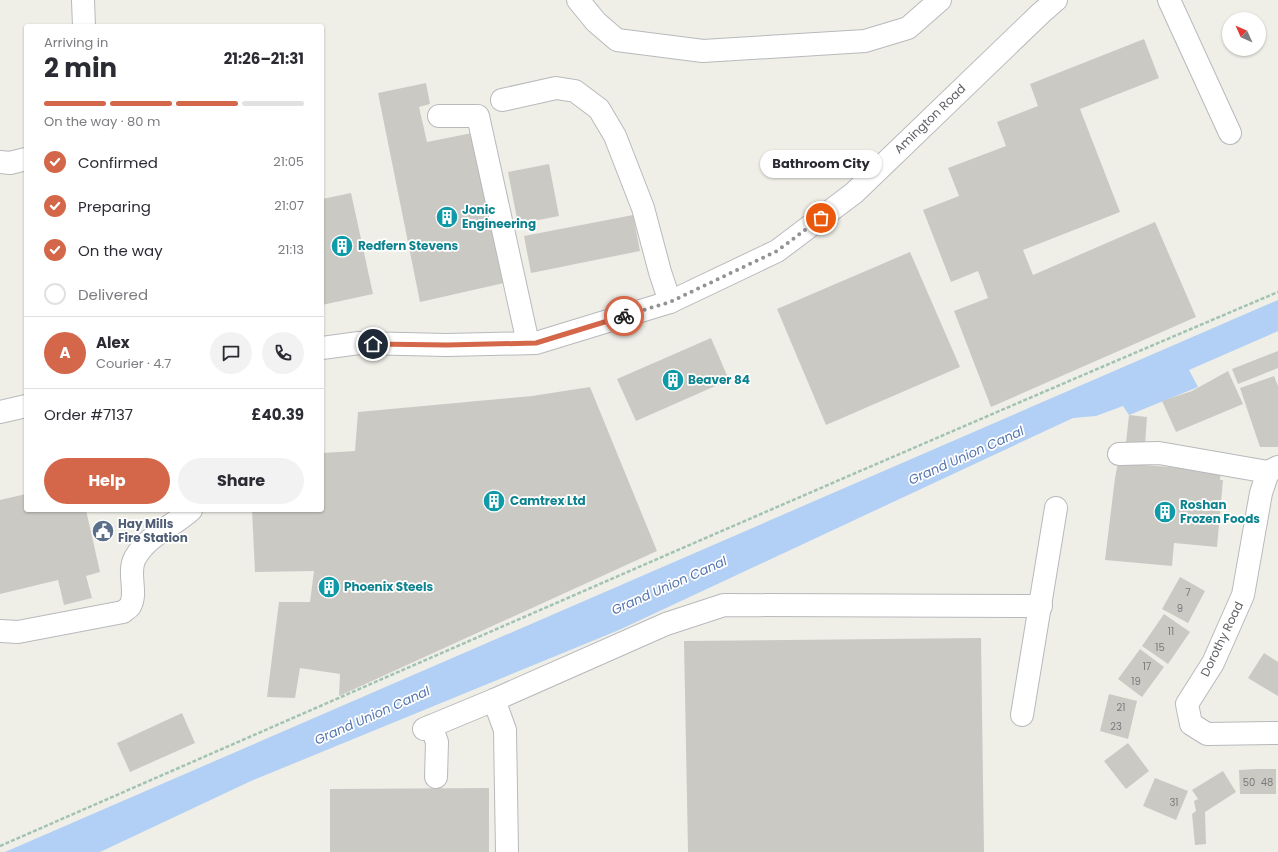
<!DOCTYPE html>
<meta charset="utf-8">
<style>
body{margin:0;font-family:Poppins,sans-serif;background:#f2f2f3;color:#2b2b33;height:100vh;display:flex;flex-direction:column;font-size:15px;white-space:nowrap}
*{box-sizing:border-box;margin:0}
p{font-size:13px;color:#7c7c81}
.icon{flex:none;width:22px;height:22px;fill:none;stroke:currentColor;stroke-width:2;stroke-linecap:round;stroke-linejoin:round}
.map{position:relative;flex:1;overflow:hidden}
.drawer{position:absolute;left:24px;top:24px;width:300px;height:488px;display:flex;flex-direction:column;background:#fff;border-radius:4px;box-shadow:0 1px 3px #0004}
.drawer>*{flex:none}
.needle{width:26px;rotate:315deg}
.tools{position:absolute;left:1222px;top:12px;display:grid;gap:8px}
.tools a{display:grid;place-items:center;width:44px;height:44px;border-radius:50%;background:#fff;box-shadow:0 1px 3px #0004;font-size:20px}
.pin{position:absolute;display:grid;place-items:center;width:34px;height:34px;color:#fff;margin:-17px;border:2px solid #fff;border-radius:50%;box-shadow:0 1px 4px #0007}
.courier{position:absolute;display:grid;place-items:center;width:40px;height:40px;margin:-20px;border:3px solid #d46749;border-radius:50%;background:#fff;color:#222;box-shadow:0 1px 5px #0007}
.bubble{position:absolute;height:28px;border-radius:14px;background:#fff;box-shadow:0 1px 3px #0004;font-size:13px;font-weight:700;line-height:28px;text-align:center}
.summary em{font-style:normal;font-weight:700}
.summary div{display:flex;flex-direction:column-reverse}
.summary{display:flex;align-items:center;justify-content:space-between;height:68px;padding:0 20px}
h1{font-size:26px;font-weight:700;line-height:30px}
.bar{display:grid;grid-template-columns:repeat(4,1fr);gap:6px 4px;align-content:center;height:48px;padding:0 20px}
.bar i{height:5px;border-radius:3px;background:#e1e1e2}
.bar .on{background:#d46749}
.bar p{grid-column:span 4}
.line{display:flex;align-items:center;gap:10px;padding:0 20px;border-top:1px solid #e1e1e2}
.line div{flex:1}
.round{display:grid;place-items:center;flex:none;width:42px;height:42px;border-radius:21px;background:#f2f2f3}
ol{padding:0 20px;list-style:none}
li{display:flex;align-items:center;gap:12px;height:44px}
li p{margin-inline-start:auto}
li .icon{padding:4px;border-radius:50%;background:#d46749;color:#fff;stroke-width:4}
li:last-child{color:#7c7c81}
li i{width:22px;height:22px;border:2px solid #e1e1e2;border-radius:50%}
.action{display:flex;gap:8px;margin-top:auto;padding:8px 20px}
.action a{flex:1;height:46px;border-radius:24px;background:#d46749;color:#fff;font-size:16px;font-weight:700;line-height:46px;text-align:center}
.action a+a{background:#f2f2f3;color:#2b2b33}
.map>svg:first-child{display:block}
.water{fill:#b2cff5}
.building{fill:#cbc9c4}
.lines{fill:none;stroke-linecap:round;stroke-linejoin:round}
.minor-casing{stroke:#b8b9bc;stroke-width:24}
.path{stroke:#a2c3b0;stroke-width:2.5;stroke-dasharray:4 2;stroke-linecap:butt}
.minor{stroke:#fff;stroke-width:22}
.done{stroke:#919394;stroke-width:4;stroke-dasharray:0 7.2}
.route{stroke:#d46749;stroke-width:5}
.labels{text-anchor:middle;stroke-width:3.5;stroke-linejoin:round;paint-order:stroke}
.number-label{font-size:10px;fill:#7a7b7e}
.street-label{font-size:12px;fill:#5f6166;stroke:#fff}
.culture-label{font-size:12px;font-weight:bold;fill:#0d838f;stroke:#fff;text-anchor:start}
.service-label{font-size:12px;font-weight:bold;fill:#4e5e75;stroke:#fff;text-anchor:start}
.water-label{font-size:13px;font-style:italic;fill:#5474ae;stroke:#fff}
</style>
<div class="map">
<svg width="1278" height="852" viewBox="0 0 1278 852">
<rect width="100%" height="100%" fill="#efefe8"/>
<path class="water" d="M1278,300V331L1189,370L1198,387L1129,415L1123,406L1096,416L1073,418L619,630L251,781L100,852H5Z"/>
<g class="building">
<path d="M1144,39L1159,78L1080,109L1120,212L1023,250L1033,275L1155,222L1196,317L991,407L954,311L988,298L978,271L951,282L923,210L959,196L948,168L1006,146L997,122L1038,106L1030,84Z"/>
<path d="M426,83L430,104L419,107L427,142L472,133L504,283L420,302L378,93Z"/>
<path d="M549,164L559,216L518,224L508,172Z"/>
<path d="M351,193L373,294L322,305V199Z"/>
<path d="M633,215L640,251L531,273L524,236Z"/>
<path d="M910,252L960,367L826,425L777,309Z"/>
<path d="M711,338L729,380L636,421L617,379Z"/>
<path d="M1278,351V368L1238,384L1232,369Z"/>
<path d="M1228,371L1243,404L1176,432L1162,401L1192,391Z"/>
<path d="M1274,376L1278,386V447H1260L1240,388Z"/>
<path d="M590,387L657,551L339,696L340,674L300,668L295,698L267,697L279,602H310L314,571L255,572L252,510H322V453L355,451L358,412L532,396Z"/>
<path d="M1129,415L1147,417L1145,445L1126,443Z"/>
<path d="M1118,463L1221,471L1220,480H1223L1217,547L1174,543L1172,566L1105,560L1115,478Z"/>
<path d="M26,494V510H86L100,572L86,576L92,598L64,605L58,580L0,594V500Z"/>
<path d="M1180,577L1205,591L1188,623L1162,609Z"/>
<path d="M1164,614L1190,632L1168,664L1142,646Z"/>
<path d="M981,638L984,852H688L684,641Z"/>
<path d="M1140,649L1164,667L1142,697L1118,679Z"/>
<path d="M1264,653L1278,662V696L1248,678Z"/>
<path d="M1109,694L1137,701L1128,739L1100,731Z"/>
<path d="M182,713L195,743L130,772L117,743Z"/>
<path d="M1128,743L1149,771L1126,789L1104,761Z"/>
<path d="M1257,769H1276V794H1240L1239,770Z"/>
<path d="M1223,771L1236,792L1205,812L1206,844L1195,845L1192,814L1196,811L1194,801L1198,799L1192,790Z"/>
<path d="M1155,778L1188,791L1176,820L1143,806Z"/>
<path d="M489,788V852H330V789Z"/>
</g>
<g class="lines">
<g class="minor-casing">
<g id="minor">
<path d="M83,0L84,26"/>
<path d="M578,0L596,22L617,40L703,51L865,41L908,28L940,0"/>
<path d="M1169,0L1230,133"/>
<path d="M502,100L556,88L575,91L599,109L615,136L643,208L660,272L670,302"/>
<path d="M439,116H478L528,343"/>
<path d="M0,162L10,163L26,159"/>
<path d="M322,348L359,343L447,345L536,343L670,302L777,251L854,193L1041,13L1056,0"/>
<path d="M0,412L26,406"/>
<path d="M1119,454L1159,453L1268,472"/>
<path d="M1278,467L1268,472L1261,493L1243,595L1213,663L1187,704L1191,724L1207,734L1278,733"/>
<path d="M0,631L18,632L123,612C125,610 129,608 130,606C138,593 127,573 135,558C148,535 172,527 191,510"/>
<path d="M494,700L666,624L724,605L1041,606"/>
<path d="M1022,715L1056,508"/>
<path d="M431,726L437,742L436,777"/>
<path d="M424,729L494,700L505,730L507,852"/>
</g>
</g>
<path class="path" d="M0,846C426,660 851,473 1278,292"/>
<use href="#minor" class="minor"/>
</g>
<g class="lines">
<path class="done" d="M624,316L670,302L777,251L821,218"/>
<path class="route" d="M373,344L447,345L536,343L624,316"/>
</g>
<defs>
<g id="building-disc" transform="scale(1.15)"><circle r="9.5" fill="#0f9aa8" stroke="#fff"/><path d="M-4-6H4V6H1V3H-1V6H-4ZM-2.5-4.3h1.7v1.8h-1.7ZM.8-4.3h1.7v1.8H.8ZM-2.5-1h1.7V.8h-1.7ZM.8-1h1.7V.8H.8Z" fill="#fff"/></g>
<g id="civic-disc" transform="scale(1.15)"><circle r="9.5" fill="#5c6f8a" stroke="#fff"/><path d="M-.6-6.5H3V-4.5H.6V-3L4-1V1h2V6H-6V1h2V-1L-.6-3ZM-1.2 2.5V6h2.4V2.5Z" fill="#fff"/></g>
</defs>
<g fill-rule="evenodd">
<use href="#building-disc" x="447" y="217"/>
<use href="#building-disc" x="342" y="246"/>
<use href="#building-disc" x="673" y="380"/>
<use href="#building-disc" x="494" y="501"/>
<use href="#building-disc" x="1165" y="512"/>
<use href="#civic-disc" x="103" y="531"/>
<use href="#building-disc" x="329" y="587"/>
</g>
<g class="labels">
<g class="number-label">
<text x="1188" y="596">7</text>
<text x="1180" y="612">9</text>
<text x="1171" y="635">11</text>
<text x="1160" y="651">15</text>
<text x="1147" y="670">17</text>
<text x="1136" y="685">19</text>
<text x="1121" y="711">21</text>
<text x="1116" y="730">23</text>
<text x="1249" y="786">50</text>
<text x="1267" y="786">48</text>
<text x="1174" y="806">31</text>
</g>
<g class="street-label">
<text transform="translate(930 119) rotate(-44)" y="4">Amington Road</text>
<text transform="translate(1222 639) rotate(-64)" y="4">Dorothy Road</text>
</g>
<g class="culture-label">
<text x="462" y="214">Jonic<tspan x="462" dy="14">Engineering</tspan></text>
<text x="358" y="250">Redfern Stevens</text>
<text x="688" y="384">Beaver 84</text>
<text x="510" y="505">Camtrex Ltd</text>
<text x="1180" y="509">Roshan<tspan x="1180" dy="14">Frozen Foods</tspan></text>
<text x="344" y="591">Phoenix Steels</text>
</g>
<g class="service-label">
<text x="118" y="528">Hay Mills<tspan x="118" dy="14">Fire Station</tspan></text>
</g>
<g class="water-label">
<text transform="translate(966 455) rotate(-24)" y="5">Grand Union Canal</text>
<text transform="translate(669 585) rotate(-24)" y="5">Grand Union Canal</text>
<text transform="translate(372 715) rotate(-24)" y="5">Grand Union Canal</text>
</g>
</g>
</svg>
<div class="tools">
<a><svg class="needle" viewBox="-14 -14 28 28"><path d="M0-13l5 13h-10z" fill="#e53935"/><path d="M0 13l5-13h-10z" fill="#7c7c81"/></svg></a>
</div>
<div class="pin" style="left:821px;top:218px;background:#ea580c"><svg class="icon" aria-label="bag" viewBox="0 0 24 24"><path d="M5 8h14l-1 12H6zM9 8a3 3 0 0 1 6 0"/></svg></div>
<div class="pin" style="left:373px;top:344px;background:#1f2937"><svg class="icon" aria-label="home" viewBox="0 0 24 24"><path d="M3 11l9-7 9 7M6 9v11h12V9"/></svg></div>
<div class="courier" style="left:624px;top:316px"><svg class="icon" aria-label="bike" viewBox="0 0 24 24"><circle cx="6" cy="16" r="4"/><circle cx="18" cy="16" r="4"/><path d="M6 16l4-8h5l3 8M10 8l3 8H6M13 5h3"/></svg></div>
<div class="bubble" style="left:760px;top:150px;width:122px">Bathroom City</div>
<section class="drawer">
<div class="summary"><div><h1>2 min</h1><p>Arriving in</p></div><em>21:26–21:31</em></div>
<div class="bar"><i class="on"></i><i class="on"></i><i class="on"></i><i></i><p>On the way · 80 m</p></div>
<ol>
<li><svg class="icon" aria-label="check" viewBox="0 0 24 24"><path d="M5 12l5 5 9-10"/></svg>Confirmed<p>21:05</p></li>
<li><svg class="icon" aria-label="check" viewBox="0 0 24 24"><path d="M5 12l5 5 9-10"/></svg>Preparing<p>21:07</p></li>
<li><svg class="icon" aria-label="check" viewBox="0 0 24 24"><path d="M5 12l5 5 9-10"/></svg>On the way<p>21:13</p></li>
<li><i></i>Delivered</li>
</ol>
<div class="line" style="height:72px"><b class="round" style="background:#d46749;color:#fff">A</b><div><b>Alex</b><p>Courier · 4.7</p></div><a class="round"><svg class="icon" aria-label="chat" viewBox="0 0 24 24"><path d="M4 5h16v11H9l-5 4z"/></svg></a><a class="round"><svg class="icon" aria-label="phone" viewBox="0 0 24 24"><path d="M5 4h4l2 5-3 2q2 4 5 5l2-3 5 2v4C11 20 4 13 5 4z"/></svg></a></div>
<div class="line" style="height:52px"><div>Order #7137</div><b>£40.39</b></div>
<div class="action"><a>Help</a><a>Share</a></div>
</section>
</div>
